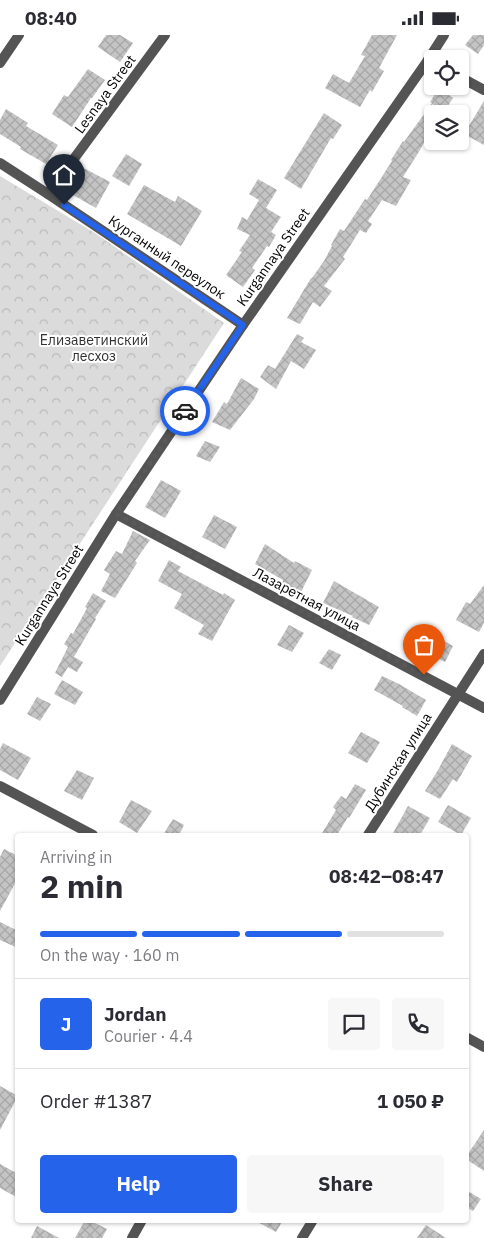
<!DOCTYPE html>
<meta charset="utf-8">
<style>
body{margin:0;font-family:"IBM Plex Sans",sans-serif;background:#f7f7f7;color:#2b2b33;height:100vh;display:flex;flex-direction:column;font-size:19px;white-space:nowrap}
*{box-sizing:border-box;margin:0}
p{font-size:16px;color:#7c7c81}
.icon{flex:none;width:28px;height:28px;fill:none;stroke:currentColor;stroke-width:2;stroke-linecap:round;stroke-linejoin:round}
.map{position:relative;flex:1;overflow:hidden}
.panel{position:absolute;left:15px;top:798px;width:454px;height:390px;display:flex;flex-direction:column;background:#fff;border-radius:5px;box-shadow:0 1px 4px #0004}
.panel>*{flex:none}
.controls{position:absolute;left:424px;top:15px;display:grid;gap:10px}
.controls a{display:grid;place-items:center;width:45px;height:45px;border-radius:5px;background:#fff;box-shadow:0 1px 4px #0004;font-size:25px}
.pin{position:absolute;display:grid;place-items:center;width:42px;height:42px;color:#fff;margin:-51px -21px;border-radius:50% 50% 50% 0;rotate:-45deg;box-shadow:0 0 5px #0007}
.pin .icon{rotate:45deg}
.courier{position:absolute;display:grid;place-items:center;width:50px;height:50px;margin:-25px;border:4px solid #2563eb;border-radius:50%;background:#fff;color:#222;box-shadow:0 1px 6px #0007}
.summary em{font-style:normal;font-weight:800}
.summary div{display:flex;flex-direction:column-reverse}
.summary{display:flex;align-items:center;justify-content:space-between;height:85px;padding:0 25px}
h1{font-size:32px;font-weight:800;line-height:38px}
.bar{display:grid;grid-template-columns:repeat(4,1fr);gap:8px 5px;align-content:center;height:60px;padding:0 25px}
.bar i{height:6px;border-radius:4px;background:#e1e1e2}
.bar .active{background:#2563eb}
.bar p{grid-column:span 4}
.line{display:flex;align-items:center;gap:12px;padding:0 25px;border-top:1px solid #e1e1e2}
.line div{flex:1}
.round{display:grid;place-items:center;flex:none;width:52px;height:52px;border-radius:5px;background:#f7f7f7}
.cta{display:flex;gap:10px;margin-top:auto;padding:10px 25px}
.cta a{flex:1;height:58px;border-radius:5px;background:#2563eb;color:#fff;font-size:20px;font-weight:800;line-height:58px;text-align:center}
.cta a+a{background:#f7f7f7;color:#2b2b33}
.status{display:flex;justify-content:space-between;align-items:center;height:35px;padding:0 25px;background:#fff;direction:ltr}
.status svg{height:14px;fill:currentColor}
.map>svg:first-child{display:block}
.forest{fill:url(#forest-crowns)}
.building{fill:url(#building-cross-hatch)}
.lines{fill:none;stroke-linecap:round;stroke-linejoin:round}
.minor{stroke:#545454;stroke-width:10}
.tertiary{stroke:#545454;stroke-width:10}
.done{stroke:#595959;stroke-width:5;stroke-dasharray:0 9}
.route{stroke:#2563eb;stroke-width:6}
.labels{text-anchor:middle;stroke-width:4;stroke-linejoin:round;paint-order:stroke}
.street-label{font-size:14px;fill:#000;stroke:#fff}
.park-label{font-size:14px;fill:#323232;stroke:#fff}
</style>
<div class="status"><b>08:40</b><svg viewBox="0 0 49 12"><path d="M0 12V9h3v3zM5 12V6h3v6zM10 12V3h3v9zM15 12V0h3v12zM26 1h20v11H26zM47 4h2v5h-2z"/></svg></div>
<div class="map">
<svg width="484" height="1203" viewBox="0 0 484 1203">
<defs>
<pattern id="forest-crowns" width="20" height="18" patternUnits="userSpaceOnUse" patternTransform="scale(1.25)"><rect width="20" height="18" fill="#dbdbdb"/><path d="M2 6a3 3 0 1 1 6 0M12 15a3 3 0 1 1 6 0" fill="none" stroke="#bababa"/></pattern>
<pattern id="building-cross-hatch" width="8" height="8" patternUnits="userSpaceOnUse" patternTransform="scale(1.25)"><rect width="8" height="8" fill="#c4c4c4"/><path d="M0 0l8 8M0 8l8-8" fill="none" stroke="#a7a7a7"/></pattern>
</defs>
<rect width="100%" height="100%" fill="#fff"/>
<path class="forest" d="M0,141L95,198L224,288L0,631Z"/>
<g class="building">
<path d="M106,0H120L133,8L120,27L98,12Z"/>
<path d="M372,0H397L379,33L384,36L372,57L370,55L360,72L325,53L333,39L349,48L365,21L361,20Z"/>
<path d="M473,0H484V10L478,19L465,10Z"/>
<path d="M88,34L105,45L92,63H91L72,92L52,79L64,60L68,62Z"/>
<path d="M439,53L453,63L444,77L432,69V93L420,115L403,142L411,145L396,171L382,165L368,186L372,189L366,198L360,195L343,222L345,224L324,251L332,256L320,272L313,267L300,289L287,283L311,243H312L324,226L332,211L331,210L340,194L344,196L365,164L367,165L392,126L391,125L403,106L404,107L432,68L430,67Z"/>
<path d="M484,66V110L464,99Z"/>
<path d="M6,74L28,88L26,91L58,110L46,129L20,114L21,112L0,99V85Z"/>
<path d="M324,78L342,90L333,104L331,103L301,154L284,143Z"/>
<path d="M126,119L142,129L129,151L112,141Z"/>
<path d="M78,130L110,147L96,173L64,155Z"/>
<path d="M258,144L277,155L266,173L281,182L271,197L276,200L269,212L267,211L252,233L255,235L243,252L226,240L242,217L239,216L250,200L237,194L242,182L247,185L259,165L249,159Z"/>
<path d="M144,150L175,167L178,161L202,176L181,211L127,179Z"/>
<path d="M297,299L304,303L301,307L316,315L304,334L291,326L276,354L260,342L268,330L275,334Z"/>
<path d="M241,343L259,354L254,364L230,395L212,387L224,367L227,369Z"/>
<path d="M205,406L220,412L210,427L196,421Z"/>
<path d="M161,445L181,456L165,483L145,472Z"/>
<path d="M214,480L237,492L225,514L202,502Z"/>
<path d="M133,496L150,505L135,526L137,528L115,563L101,556L110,539L104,535L116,516L122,519Z"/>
<path d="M265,509L294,528L295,526L312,535L301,557L282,548L283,545L255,529Z"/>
<path d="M169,525L181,532L178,536L223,560L224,558L235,565L212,606L198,599L204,590L174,573L182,559L158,546Z"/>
<path d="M334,546L379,572L369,590L352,582L353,581L323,568Z"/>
<path d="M484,550V588L479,597L456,585L466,567L470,569Z"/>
<path d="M93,558L106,566L95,583L96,584L74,622L83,627L77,637L68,632L62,642L55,638L68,612L64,609L71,598L73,599L87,573L85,572Z"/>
<path d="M289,590L304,598L292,617L277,610Z"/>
<path d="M437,602L453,611L445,627L428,618Z"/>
<path d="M329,614L341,620L332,635L319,628Z"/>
<path d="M382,641L399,649L426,665L417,681L402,672L403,671L374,655Z"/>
<path d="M62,645L83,657L75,670L54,659Z"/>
<path d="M37,662L51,669L40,686L27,679Z"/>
<path d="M361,697L380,707L367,728L348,718Z"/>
<path d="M3,708L31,723L18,745L0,735V714Z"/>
<path d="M452,709L472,721L457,747L453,744L440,764L425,756L438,735Z"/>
<path d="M77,735L94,743L82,765L64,756Z"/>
<path d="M355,749L366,755L349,783L348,782L337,800H321L336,775L333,772L341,761L346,764Z"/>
<path d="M131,765L152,776L137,798L119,787Z"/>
<path d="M448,770L471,783L461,800L438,787Z"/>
<path d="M408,771L430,783L420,800H392Z"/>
<path d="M173,784L184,790L179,800H163Z"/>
<path d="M4,814L18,821V843L0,876V822Z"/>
<path d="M0,887L18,896V913L0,905Z"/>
<path d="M0,1051L18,1061L0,1095Z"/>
<path d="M484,1095V1136L466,1124V1122Z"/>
<path d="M0,1129L18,1139V1163L0,1153Z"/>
<path d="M466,1155L481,1164L473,1176L466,1172Z"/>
<path d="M85,1185H89L107,1194L102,1203H75Z"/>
<path d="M254,1185H283L276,1197Z"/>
<path d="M426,1190L446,1203H417Z"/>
<path d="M37,1191L59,1203H31Z"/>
</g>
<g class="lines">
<g class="minor">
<path d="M428,25L444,0"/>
<path d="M0,28L19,0"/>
<path d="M0,128L48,159L243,290"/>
<path d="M48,159L165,0"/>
<path d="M116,479L484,673"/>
<path d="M368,800L484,619"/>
<path d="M132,1203L142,1185"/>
<path d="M302,1203L313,1185"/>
</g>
<g class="tertiary">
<path d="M460,42L484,55"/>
<path d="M0,665L116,479L243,290L428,25L432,27"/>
<path d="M0,751L93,800"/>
<path d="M466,1002L484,1012"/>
</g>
</g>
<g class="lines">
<path class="done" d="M185,376L116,479L424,640"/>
<path class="route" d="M64,170L243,290L185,376"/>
</g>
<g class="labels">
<g class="street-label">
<text transform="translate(105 59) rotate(-54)" y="5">Lesnaya Street</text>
<text transform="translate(167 222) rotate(34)" y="5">Курганный переулок</text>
<text transform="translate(273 222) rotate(-55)" y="5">Kurgannaya Street</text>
<text transform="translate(49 560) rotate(-58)" y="5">Kurgannaya Street</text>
<text transform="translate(307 564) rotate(28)" y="5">Лазаретная улица</text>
<text transform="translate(398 727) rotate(-58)" y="5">Дубинская улица</text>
</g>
<g class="park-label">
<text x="94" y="310">Елизаветинский<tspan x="94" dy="16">лесхоз</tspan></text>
</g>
</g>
</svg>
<div class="controls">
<a><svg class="icon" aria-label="locate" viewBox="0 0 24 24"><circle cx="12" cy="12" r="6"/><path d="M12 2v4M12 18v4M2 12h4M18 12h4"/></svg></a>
<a><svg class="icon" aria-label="layers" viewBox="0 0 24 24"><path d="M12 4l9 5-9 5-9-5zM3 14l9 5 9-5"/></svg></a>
</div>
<div class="pin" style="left:424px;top:640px;background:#ea580c"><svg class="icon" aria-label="bag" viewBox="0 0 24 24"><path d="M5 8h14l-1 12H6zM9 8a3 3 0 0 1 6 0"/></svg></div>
<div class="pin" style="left:64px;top:170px;background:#1f2937"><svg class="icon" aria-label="home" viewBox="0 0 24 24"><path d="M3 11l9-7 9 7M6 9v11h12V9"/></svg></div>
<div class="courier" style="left:185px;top:376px"><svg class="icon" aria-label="car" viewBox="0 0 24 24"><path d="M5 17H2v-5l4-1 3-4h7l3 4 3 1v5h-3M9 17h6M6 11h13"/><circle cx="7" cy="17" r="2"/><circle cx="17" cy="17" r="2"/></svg></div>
<section class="panel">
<div class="summary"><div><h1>2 min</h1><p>Arriving in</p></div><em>08:42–08:47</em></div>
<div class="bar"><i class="active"></i><i class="active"></i><i class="active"></i><i></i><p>On the way · 160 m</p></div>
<div class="line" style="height:90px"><b class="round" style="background:#2563eb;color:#fff">J</b><div><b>Jordan</b><p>Courier · 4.4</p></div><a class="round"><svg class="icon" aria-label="chat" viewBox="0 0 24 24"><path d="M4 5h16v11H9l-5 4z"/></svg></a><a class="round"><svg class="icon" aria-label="phone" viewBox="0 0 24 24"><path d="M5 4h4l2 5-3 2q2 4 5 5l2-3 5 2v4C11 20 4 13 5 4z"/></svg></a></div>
<div class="line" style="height:65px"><div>Order #1387</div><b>1 050 ₽</b></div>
<div class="cta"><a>Help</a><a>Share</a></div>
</section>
</div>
